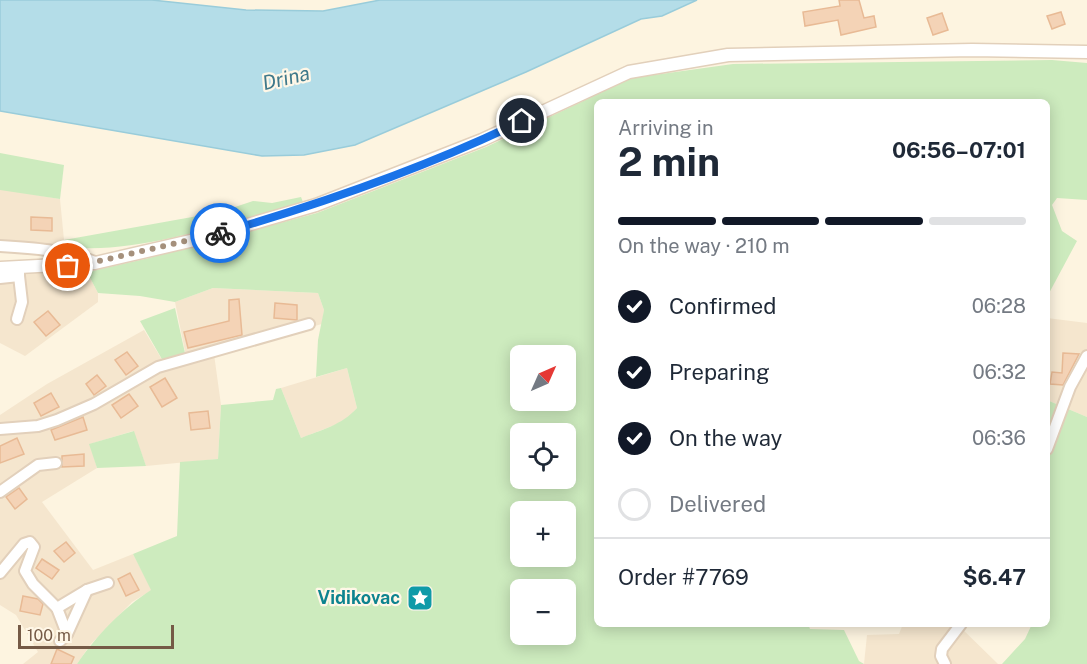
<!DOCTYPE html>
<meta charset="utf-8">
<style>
body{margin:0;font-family:"Public Sans",sans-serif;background:#f2f2f3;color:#1f2937;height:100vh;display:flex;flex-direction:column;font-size:22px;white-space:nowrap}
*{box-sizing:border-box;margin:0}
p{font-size:20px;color:#747a83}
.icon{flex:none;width:33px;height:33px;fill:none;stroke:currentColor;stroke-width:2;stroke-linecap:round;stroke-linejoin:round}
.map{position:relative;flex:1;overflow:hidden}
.sheet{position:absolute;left:594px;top:99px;width:456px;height:528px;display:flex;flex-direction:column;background:#fff;border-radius:9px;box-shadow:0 3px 15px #0003}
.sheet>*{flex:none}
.needle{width:39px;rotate:45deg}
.fabs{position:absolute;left:510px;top:345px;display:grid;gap:12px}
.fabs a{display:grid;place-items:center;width:66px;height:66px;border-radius:9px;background:#fff;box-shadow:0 3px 15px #0003;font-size:30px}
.scale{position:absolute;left:18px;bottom:15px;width:156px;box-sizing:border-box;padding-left:6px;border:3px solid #755a46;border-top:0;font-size:16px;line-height:21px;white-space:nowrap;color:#755a46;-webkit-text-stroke:4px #fff7e7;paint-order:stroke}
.pin{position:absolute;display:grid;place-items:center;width:51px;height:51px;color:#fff;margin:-26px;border:3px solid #fff;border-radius:50%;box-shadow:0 2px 6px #0007}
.courier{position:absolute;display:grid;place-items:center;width:60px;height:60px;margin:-30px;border:4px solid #1a73e8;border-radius:50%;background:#fff;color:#222;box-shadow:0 2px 8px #0007}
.summary em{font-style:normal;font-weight:700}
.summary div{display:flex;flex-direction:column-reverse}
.summary{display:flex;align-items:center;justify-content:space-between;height:102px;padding:0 24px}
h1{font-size:39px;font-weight:700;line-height:45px}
.bar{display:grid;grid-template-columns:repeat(4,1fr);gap:9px 6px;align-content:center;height:72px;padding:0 24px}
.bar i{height:8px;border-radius:4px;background:#e0e1e3}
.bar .active{background:#111827}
.bar p{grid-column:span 4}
.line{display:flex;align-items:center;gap:15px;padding:0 24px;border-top:2px solid #e0e1e3}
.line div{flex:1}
ol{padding:0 24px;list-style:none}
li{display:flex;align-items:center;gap:18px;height:66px}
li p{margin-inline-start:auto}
li .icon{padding:6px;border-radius:50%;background:#111827;color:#fff;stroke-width:4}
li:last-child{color:#747a83}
li i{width:33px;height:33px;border:3px solid #e0e1e3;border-radius:50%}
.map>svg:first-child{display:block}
.residential{fill:#f5e6ce}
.green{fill:#cdebbe;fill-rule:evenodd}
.water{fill:#b4dde8;stroke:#99ccda;stroke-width:1.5}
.building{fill:#f4d3b6;stroke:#e8ba95;stroke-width:1.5}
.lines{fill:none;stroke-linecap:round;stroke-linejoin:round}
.minor-casing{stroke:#e2d0bb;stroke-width:14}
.tertiary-casing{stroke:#e2d0bb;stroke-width:15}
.minor{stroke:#fff;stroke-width:10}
.tertiary{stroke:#fff;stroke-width:12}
.done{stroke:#a5907c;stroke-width:6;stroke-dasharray:0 10.8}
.route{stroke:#1a73e8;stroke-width:8}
.labels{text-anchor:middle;stroke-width:4.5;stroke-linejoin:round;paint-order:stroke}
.culture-label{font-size:18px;font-weight:bold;fill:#0d838f;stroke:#fff7e7;text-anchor:end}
.water-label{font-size:20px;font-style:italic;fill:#3f798b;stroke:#fff7e7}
</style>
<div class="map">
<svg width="1087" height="664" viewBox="0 0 1087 664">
<rect width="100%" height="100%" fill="#fdf4e0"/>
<g class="residential">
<path d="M0,189L60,199L65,250H0Z"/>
<path d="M29,272H87L98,293V302L25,356L0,343V282Z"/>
<path d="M213,288L318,293L324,310L322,324L214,354L221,405L218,459L146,466L133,431L90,444L97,468L42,502L93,570L133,554L152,590L132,602L90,645L77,664H23L38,652L16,615L0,605V415L47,384L144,330L167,368L187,361L175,302Z"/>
<path d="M1047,318L1087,323V417L1047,400Z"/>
<path d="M347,368L357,408L349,417L335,425L301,438L281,388Z"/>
<path d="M903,624H957L998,664H864L867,635L899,634Z"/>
</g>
<g class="green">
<path d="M1052,60L1087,63V200L1057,198L1052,205L1062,231L1077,241L1047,297V102H597V624H808L810,629L844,630L859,661L864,664H77C96,636 123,608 151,590L133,554L177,536L180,462L218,459L221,405L273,400L276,389L281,388L301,438C321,430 342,425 357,408L347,368L316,377L318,340L324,310L318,293L213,288L175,302L140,296L98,293L87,272L149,258L317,213L486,147L632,78L733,64ZM520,356H566V400H520ZM520,434H566V478H520ZM520,512H566V556H520ZM520,590H566V634H520Z"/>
<path d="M0,153L64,165L60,199L0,190Z"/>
<path d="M301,197L303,202C240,220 127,258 64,246V240L220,212L253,201L272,203Z"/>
<path d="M175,308L187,362L167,368L140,321Z"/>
<path d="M1047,400L1087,417V664H1002L1025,639L1032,624H1047Z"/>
<path d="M134,431L146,466L97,468L89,444Z"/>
</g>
<path class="water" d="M0,0H152L246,10L323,11L380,0H697L662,16L641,19L526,72L355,145L304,155L262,156L0,111Z"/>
<g class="building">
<path d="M839,0H859L864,18L874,16L876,27L841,35L838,20L805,26L803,12L840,6Z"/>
<path d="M1061,12L1065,24L1052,29L1047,16Z"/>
<path d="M942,13L948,30L933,35L927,18Z"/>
<path d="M31,217L52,218V231L31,230Z"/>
<path d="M239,299L242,335L188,348L184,332L229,321V300Z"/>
<path d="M275,303L297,305V320L274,318Z"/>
<path d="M48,311L60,325L46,336L34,322Z"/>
<path d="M127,352L138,366L126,375L115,360Z"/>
<path d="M1063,353L1079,354L1063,385L1050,384L1052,372L1062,373Z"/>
<path d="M97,375L106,386L94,395L86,384Z"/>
<path d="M165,378L177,398L162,407L150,387Z"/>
<path d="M51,393L59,407L41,416L34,403Z"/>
<path d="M129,394L138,406L121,418L112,405Z"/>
<path d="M208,411L210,428L191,430L189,413Z"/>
<path d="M83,417L87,430L55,440L51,430Z"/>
<path d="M17,438L24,454L0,463V446Z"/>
<path d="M84,454V466L62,467V456Z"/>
<path d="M19,488L27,499L15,509L6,497Z"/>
<path d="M66,542L75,553L64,562L54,551Z"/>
<path d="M42,559L59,570L52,579L36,568Z"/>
<path d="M130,573L139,590L126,596L118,579Z"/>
<path d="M23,596L38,599L43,604L40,615L20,611Z"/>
<path d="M57,649L74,657L71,664H51Z"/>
</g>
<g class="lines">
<g class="minor-casing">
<g id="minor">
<path d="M0,246C34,248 63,250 95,262"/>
<path d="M0,278L19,276V271"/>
<path d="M17,319L22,302L19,276"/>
<path d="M0,429L38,426L57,420L94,404L158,367L309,324"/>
<path d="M1047,449L1070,387L1087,356"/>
<path d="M0,492L38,465L56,463"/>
<path d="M0,573L24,544L30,542L34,547L25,571L33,584L57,608L87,590L108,583"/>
<path d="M57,608L67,634"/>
<path d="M60,641L67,634L87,590"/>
<path d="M945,664L941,656L942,649L961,624"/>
</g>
</g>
<g class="tertiary-casing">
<path id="tertiary" d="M0,268L95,263L203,238L316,205L482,140L629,72L728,55L972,50L1087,52"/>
</g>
<use href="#minor" class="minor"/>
<use href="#tertiary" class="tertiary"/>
</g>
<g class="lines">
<path class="done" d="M68,266L95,262L220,233"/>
<path class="route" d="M220,233C324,203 425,168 522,121"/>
</g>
<defs>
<g id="sight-square" transform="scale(1.35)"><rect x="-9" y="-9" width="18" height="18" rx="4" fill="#0f9aa8" stroke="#fff7e7"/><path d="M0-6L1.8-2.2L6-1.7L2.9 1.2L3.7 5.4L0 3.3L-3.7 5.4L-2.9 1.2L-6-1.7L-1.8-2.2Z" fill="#fff"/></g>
</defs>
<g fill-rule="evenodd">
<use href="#sight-square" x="420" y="598"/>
</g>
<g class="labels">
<g class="culture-label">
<text x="400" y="604">Vidikovac</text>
</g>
<g class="water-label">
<text transform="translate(286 78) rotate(-13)" y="7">Drina</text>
</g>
</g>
</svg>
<div class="fabs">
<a><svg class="needle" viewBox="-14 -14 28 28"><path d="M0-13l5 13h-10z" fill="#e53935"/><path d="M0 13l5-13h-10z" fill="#747a83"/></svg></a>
<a><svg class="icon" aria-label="locate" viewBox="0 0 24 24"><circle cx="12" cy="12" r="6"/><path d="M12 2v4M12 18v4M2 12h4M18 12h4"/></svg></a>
<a>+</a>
<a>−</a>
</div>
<div class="scale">100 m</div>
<div class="pin" style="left:68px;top:266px;background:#ea580c"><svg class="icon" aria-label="bag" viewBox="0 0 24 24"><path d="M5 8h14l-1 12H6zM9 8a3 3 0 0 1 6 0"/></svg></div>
<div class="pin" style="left:522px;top:121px;background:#1f2937"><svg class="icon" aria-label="home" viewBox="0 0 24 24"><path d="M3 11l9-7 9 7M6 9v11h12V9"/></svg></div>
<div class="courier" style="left:220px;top:233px"><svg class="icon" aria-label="bike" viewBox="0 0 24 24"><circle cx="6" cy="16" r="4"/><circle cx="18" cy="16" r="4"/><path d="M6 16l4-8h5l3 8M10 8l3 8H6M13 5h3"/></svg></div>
<section class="sheet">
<div class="summary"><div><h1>2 min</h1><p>Arriving in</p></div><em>06:56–07:01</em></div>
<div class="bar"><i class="active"></i><i class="active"></i><i class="active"></i><i></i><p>On the way · 210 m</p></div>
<ol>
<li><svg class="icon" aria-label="check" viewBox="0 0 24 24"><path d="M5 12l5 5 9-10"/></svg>Confirmed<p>06:28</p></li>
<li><svg class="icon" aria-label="check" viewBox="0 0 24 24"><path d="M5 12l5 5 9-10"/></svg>Preparing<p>06:32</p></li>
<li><svg class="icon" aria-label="check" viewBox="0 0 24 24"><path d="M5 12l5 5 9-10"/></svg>On the way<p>06:36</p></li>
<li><i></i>Delivered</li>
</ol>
<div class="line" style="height:78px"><div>Order #7769</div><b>$6.47</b></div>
</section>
</div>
